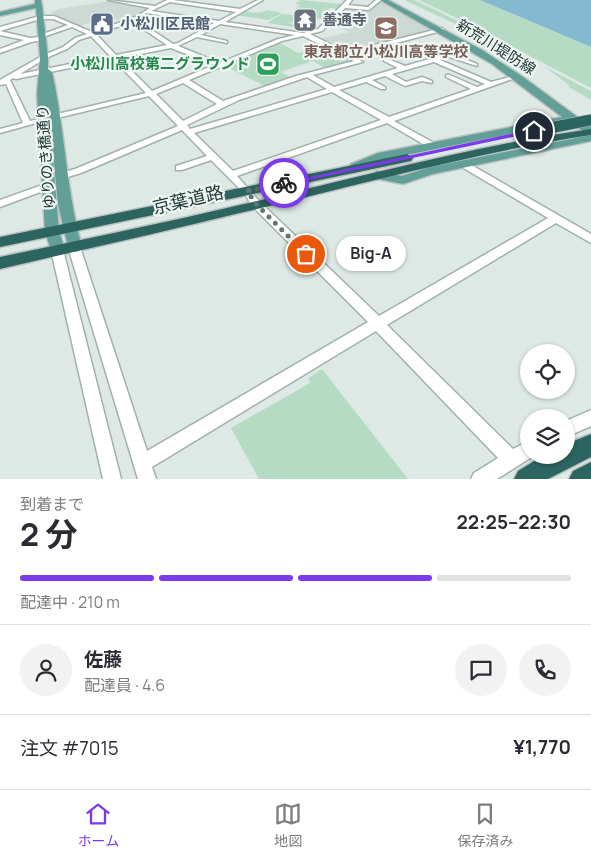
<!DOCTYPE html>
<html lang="ja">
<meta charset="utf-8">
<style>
body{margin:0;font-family:Manrope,"Noto Sans JP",sans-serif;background:#f2f2f3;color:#2b2b33;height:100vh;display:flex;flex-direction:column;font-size:19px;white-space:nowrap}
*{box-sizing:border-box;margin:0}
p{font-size:16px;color:#7c7c81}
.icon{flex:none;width:28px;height:28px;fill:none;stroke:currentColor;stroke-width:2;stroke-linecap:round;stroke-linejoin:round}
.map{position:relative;height:479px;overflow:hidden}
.side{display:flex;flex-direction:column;background:#fff;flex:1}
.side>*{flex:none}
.fabs{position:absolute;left:520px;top:344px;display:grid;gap:10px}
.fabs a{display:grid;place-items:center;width:55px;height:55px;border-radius:50%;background:#fff;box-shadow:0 1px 4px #0004;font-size:25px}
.pin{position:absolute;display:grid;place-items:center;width:42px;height:42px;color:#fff;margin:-21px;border:2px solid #fff;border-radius:50%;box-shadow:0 1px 5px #0007}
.courier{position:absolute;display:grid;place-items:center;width:50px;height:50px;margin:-25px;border:4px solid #7c3aed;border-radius:50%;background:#fff;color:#222;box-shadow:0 1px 6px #0007}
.bubble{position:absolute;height:35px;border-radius:18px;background:#fff;box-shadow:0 1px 4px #0004;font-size:16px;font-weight:700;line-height:35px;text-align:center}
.head em{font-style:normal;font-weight:700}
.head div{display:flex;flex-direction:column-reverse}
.head{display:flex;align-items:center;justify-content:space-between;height:85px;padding:0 20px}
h1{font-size:32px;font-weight:700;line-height:38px}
.bar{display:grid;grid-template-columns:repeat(4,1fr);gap:8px 5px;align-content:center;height:60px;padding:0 20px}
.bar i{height:6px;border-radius:4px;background:#e1e1e2}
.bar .current{background:#7c3aed}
.bar p{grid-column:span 4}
.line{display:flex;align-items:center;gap:12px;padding:0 20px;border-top:1px solid #e1e1e2}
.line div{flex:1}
.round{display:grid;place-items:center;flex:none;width:52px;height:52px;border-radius:26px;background:#f2f2f3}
.dock{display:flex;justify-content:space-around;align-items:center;height:70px;border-top:1px solid #e1e1e2;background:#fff;font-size:14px;color:#7c7c81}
.dock a{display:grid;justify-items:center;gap:2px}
.dock .current{color:#7c3aed}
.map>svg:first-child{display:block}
.built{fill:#ccd9d5}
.green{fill:#b6dbc5}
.water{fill:#85b9cf}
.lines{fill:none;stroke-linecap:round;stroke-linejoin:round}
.minor-casing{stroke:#a1b0ad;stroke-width:3}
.major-casing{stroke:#bcc3c2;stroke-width:3}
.highway-casing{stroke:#bcc3c2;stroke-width:3}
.minor{fill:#fff;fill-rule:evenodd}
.major{fill:#629f97;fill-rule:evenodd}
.highway{fill:#2c6460;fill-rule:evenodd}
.highway-bridge-casing{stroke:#bcc3c2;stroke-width:12;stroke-linecap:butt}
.highway-bridge{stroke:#2c6460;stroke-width:11}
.route{fill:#7c3aed}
.done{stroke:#627673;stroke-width:5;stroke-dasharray:0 9}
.labels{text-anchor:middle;stroke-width:4.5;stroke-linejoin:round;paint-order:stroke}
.far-worship-label{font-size:15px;font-weight:bold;fill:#5b616d;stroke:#eef6f3;text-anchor:start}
.far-service-label{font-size:15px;font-weight:bold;fill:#4e5e75;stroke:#eef6f3;text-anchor:start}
.far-street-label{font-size:15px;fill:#203835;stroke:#eef6f3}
.far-education-label{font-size:15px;font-weight:bold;fill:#785e54;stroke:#eef6f3}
.far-leisure-label{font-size:15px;font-weight:bold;fill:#27864d;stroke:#eef6f3;text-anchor:end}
.street-label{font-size:18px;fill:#203835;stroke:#eef6f3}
</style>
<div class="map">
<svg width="591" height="479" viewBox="0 0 591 479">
<rect width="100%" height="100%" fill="#dee9e6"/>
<g class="built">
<path d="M380,0L438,30L347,53L319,39L349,32L331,24L345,7L370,9Z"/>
<path d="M109,1L152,7L135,17L123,21L106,18L80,26L51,13L59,9Z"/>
</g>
<g class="green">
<path d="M301,0L342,4L337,9L330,8L327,11L332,12L327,20L306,17L309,12L294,10L297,8L311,9L297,7L300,5L295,4Z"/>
<path d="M404,0H414L471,27L464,28Z"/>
<path d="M419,0H480L591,47V88L461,20Z"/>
<path d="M267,10L282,13L269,20L235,15C248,7 255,17 267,10Z"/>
<path d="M282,14L301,16L293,22L285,23L299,24L293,27L267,23Z"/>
<path d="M474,29L535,62L495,45L466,30Z"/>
<path d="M280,43L298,53L327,46L355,61L327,69L312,61L281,72L292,78L267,87L225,66Z"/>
<path d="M545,67L591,91V100L569,87L568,84Z"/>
<path d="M322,369L408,479H259L231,428L310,383L308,378Z"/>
</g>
<path class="water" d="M480,0H591V47Z"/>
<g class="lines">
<g class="minor-casing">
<g id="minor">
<path d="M108,0L155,6L167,0H173L240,9L258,0H263L225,22L303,33L318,29L347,0H352L348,5L368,7L376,0H381L369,10L345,8L322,31L310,34L346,52L442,28L445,30L351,55L363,62L313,75L334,87L398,68L384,61V59H388L405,66L443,55L427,49V47L429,46L449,53L476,47V49L455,55L477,64V66L449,57L440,60L491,82L518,75V77L394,121L436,144V148H430L387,123L237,176L261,203L379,316L548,218L460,166V162H466L591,234V243L556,223L387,325L513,449L529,441V455H535L497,479H471L474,473L498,458L376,331L152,467L156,479H138L68,247L70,244L74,243L80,247L147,451L368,322L253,207L244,193L211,160L182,170H176V166L207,156L182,130L81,173L61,179L58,178V174L75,169L178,126L149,96L53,119V115L146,93L113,59L16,79L13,78L10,80L30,121L43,118L47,120L0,133V129L23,123L6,84L0,85V80L42,56L63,47L75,38L87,34L72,27L43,37L44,40L31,42L0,53V49L24,40L0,35V31L30,38L41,37L40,35L68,25L53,19H40L0,31V27L40,16H54L92,32L136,17L150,8ZM170,2L236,12L219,21L151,11ZM146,13L214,23L178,43L173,44L146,26L131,22L140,19ZM126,24L142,28L167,45L116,55L96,34ZM220,24L295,35L278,39L220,63L178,46L197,37L227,43V41L201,35ZM91,36L110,56L20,74L46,58L67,49L79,40ZM303,36L354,61L296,76L223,101L189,80L282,41ZM171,48L214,65L152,91L119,58ZM434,62L485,84L477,87L450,75H446V77L471,89L389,117L339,90L366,82L381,89H385V87L372,80L385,76L405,86L422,81L432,83V81L422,77L406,82L392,74ZM307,77L327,89L190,129L187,125L239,100ZM183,83L217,104L183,121L156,94ZM332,92L381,120L233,171L194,133Z"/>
<path d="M48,183L51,184L53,186L51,188L0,207V200Z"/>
<path d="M57,246L63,250L121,479H103L51,250Z"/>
<path d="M591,410V426L566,437V421Z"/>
</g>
</g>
<g class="major-casing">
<g id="major">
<path d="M35,0H41L42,5L48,57V69L52,72C65,130 66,190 82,247L79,251L74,252L69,251L58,204L47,90L59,231L65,250L62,254L57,255L52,254L45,231L37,94L40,57L36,8L0,16V12L35,4Z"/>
<path d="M380,0H388L482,50L523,77L591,127V131H583L569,122L381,160L359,170H351L349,167L351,164L378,153L562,117L492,64Z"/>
<path d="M591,135V141L433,174L403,184L373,178L371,175L377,171L402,176L430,167Z"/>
</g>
</g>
<g class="highway-casing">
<g id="highway">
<path d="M591,129V135C473,153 359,185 244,212C163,232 81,250 0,269V257C81,240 163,223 244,204C359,177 473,146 591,129Z"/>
<path d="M407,154L413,158L411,161L0,247V237Z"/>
<path d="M591,434V457L548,479H514L518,471L544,455H566V444Z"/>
<path d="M591,462V479H569L573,471Z"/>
</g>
</g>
<use href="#minor" class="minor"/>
<use href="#major" class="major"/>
<use href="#highway" class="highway"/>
<g class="highway-bridge-casing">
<path id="highway-bridge" d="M534,131L591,120"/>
</g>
<use href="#highway-bridge" class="highway-bridge"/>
</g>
<path class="route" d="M534,129L536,132L284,185L281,183Z"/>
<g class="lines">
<path class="done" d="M284,183L247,191L257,205L306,254"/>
</g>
<defs>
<g id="temple-square" transform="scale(1.25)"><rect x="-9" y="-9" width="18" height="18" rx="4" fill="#6b7280" stroke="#eef6f3"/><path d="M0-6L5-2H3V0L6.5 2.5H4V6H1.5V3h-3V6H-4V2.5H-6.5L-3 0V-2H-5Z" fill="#fff"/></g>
<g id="civic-square" transform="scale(1.25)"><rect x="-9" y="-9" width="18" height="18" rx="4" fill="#5c6f8a" stroke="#eef6f3"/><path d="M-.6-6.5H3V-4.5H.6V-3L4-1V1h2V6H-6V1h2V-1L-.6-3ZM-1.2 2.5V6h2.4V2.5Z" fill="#fff"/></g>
<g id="school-square" transform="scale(1.25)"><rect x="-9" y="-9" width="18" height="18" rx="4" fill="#8d6e63" stroke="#eef6f3"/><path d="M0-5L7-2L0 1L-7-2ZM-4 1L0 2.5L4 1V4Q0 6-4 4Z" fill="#fff"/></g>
<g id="stadium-square" transform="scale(1.25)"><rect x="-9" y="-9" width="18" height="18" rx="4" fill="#2e9e5b" stroke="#eef6f3"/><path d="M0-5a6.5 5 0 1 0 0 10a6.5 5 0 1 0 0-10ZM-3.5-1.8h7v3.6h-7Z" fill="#fff"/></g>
</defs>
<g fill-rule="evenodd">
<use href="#temple-square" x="305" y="20"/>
<use href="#civic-square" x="102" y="24"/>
<use href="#school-square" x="386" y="28"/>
<use href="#stadium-square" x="268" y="64"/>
</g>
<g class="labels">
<g class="far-worship-label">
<text x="322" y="25">善通寺</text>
</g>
<g class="far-service-label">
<text x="120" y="29">小松川区民館</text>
</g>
<g class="far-street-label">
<text transform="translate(496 47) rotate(32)" y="5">新荒川堤防線</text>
<text transform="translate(46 157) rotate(-94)" y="5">ゆりのき橋通り</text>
</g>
<g class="far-education-label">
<text x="386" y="57">東京都立小松川高等学校</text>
</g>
<g class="far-leisure-label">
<text x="250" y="69">小松川高校第二グラウンド</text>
</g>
<g class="street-label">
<text transform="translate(188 200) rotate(-13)" y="6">京葉道路</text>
</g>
</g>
</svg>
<div class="fabs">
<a><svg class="icon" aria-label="locate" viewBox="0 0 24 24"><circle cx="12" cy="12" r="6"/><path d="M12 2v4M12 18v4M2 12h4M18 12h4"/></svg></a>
<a><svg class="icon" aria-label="layers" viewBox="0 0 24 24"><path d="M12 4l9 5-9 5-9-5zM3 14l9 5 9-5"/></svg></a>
</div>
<div class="pin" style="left:306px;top:254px;background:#ea580c"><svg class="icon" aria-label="bag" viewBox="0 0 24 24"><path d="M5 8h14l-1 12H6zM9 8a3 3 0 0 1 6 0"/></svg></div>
<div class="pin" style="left:534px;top:131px;background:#1f2937"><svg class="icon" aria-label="home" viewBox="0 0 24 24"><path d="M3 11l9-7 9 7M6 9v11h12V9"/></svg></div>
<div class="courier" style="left:284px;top:183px"><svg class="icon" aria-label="bike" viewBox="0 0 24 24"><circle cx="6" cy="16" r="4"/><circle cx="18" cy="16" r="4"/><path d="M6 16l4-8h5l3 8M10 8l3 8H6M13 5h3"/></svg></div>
<div class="bubble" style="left:336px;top:236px;width:70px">Big-A</div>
</div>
<section class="side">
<div class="head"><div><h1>2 分</h1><p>到着まで</p></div><em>22:25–22:30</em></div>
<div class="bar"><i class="current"></i><i class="current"></i><i class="current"></i><i></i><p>配達中 · 210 m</p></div>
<div class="line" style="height:90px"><a class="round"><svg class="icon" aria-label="person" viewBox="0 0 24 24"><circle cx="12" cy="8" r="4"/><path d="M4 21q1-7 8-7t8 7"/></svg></a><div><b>佐藤</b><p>配達員 · 4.6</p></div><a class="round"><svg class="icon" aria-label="chat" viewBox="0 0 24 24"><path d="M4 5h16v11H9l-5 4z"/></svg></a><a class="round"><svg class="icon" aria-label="phone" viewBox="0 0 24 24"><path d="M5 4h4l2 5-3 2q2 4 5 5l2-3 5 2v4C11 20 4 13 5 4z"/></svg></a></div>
<div class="line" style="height:65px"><div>注文 #7015</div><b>¥1,770</b></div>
</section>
<nav class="dock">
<a class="current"><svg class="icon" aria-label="home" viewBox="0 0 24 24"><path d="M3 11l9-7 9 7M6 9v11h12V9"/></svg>ホーム</a>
<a><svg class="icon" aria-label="map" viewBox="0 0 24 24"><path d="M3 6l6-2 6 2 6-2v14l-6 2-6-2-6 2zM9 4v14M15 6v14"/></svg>地図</a>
<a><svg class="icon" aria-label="saved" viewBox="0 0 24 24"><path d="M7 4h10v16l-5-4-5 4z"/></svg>保存済み</a>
</nav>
